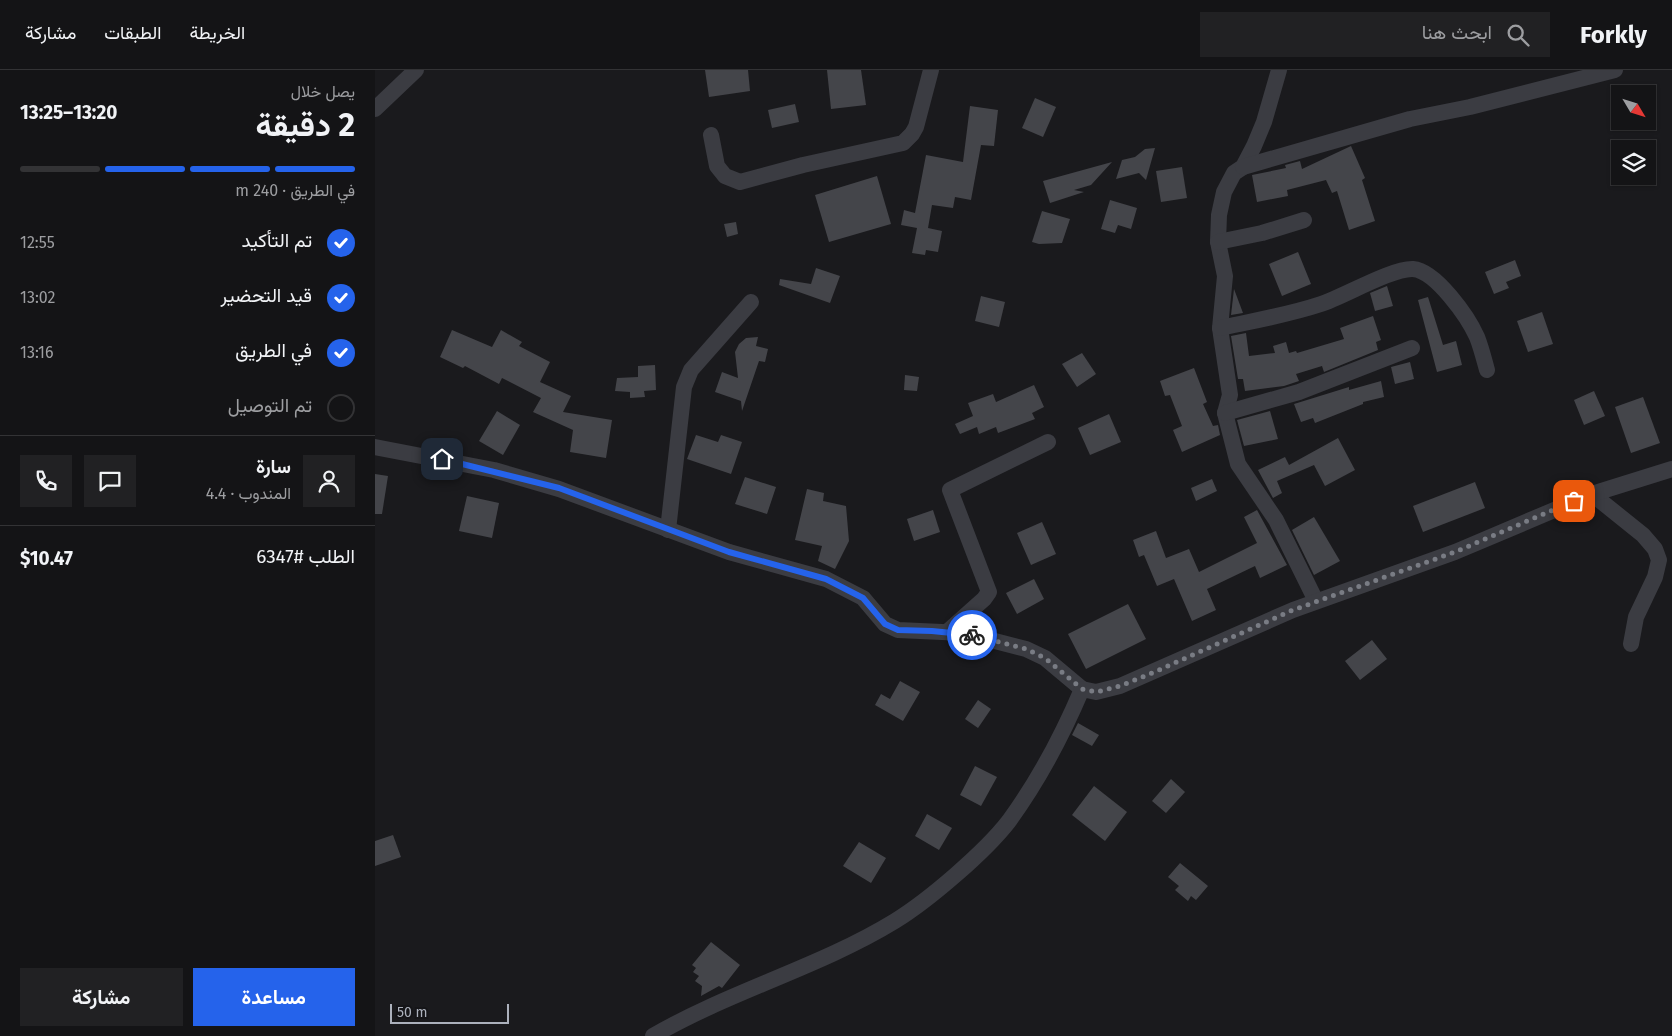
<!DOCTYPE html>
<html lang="ar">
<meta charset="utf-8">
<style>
body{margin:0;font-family:"Fira Sans",Vazirmatn,sans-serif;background:#212123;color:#f1f3f6;direction:rtl;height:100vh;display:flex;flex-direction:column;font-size:19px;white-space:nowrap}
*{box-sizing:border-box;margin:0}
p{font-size:16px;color:#9d9ea1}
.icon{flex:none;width:28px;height:28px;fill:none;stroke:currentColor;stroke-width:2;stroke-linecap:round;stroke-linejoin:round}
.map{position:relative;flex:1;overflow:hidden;direction:ltr}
.sheet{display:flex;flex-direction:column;background:#141416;width:375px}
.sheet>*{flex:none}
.needle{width:32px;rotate:128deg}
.fabs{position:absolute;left:1236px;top:15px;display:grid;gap:10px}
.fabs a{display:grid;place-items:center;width:45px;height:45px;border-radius:0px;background:#141416;box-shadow:0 1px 4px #0004,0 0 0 1px #333335;font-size:25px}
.scale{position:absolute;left:15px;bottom:12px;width:119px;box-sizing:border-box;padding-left:5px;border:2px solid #acb1bc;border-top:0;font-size:14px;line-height:18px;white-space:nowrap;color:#acb1bc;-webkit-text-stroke:4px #151518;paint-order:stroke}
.pin{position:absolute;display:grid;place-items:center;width:42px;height:42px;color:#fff;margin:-21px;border-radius:10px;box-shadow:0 2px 8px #0006}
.courier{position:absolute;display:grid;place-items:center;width:50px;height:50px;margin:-25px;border:4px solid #2563eb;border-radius:50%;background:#fff;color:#222;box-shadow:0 1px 6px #0007}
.headline em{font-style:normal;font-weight:700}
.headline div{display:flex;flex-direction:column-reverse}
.headline{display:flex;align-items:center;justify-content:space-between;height:85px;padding:0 20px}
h1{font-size:32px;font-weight:700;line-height:38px}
.bar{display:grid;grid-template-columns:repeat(4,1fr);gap:8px 5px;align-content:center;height:60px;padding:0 20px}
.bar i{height:6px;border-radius:4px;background:#333335}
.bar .current{background:#2563eb}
.bar p{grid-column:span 4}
.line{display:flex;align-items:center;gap:12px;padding:0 20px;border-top:1px solid #333335}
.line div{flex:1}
.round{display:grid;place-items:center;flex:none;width:52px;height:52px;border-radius:0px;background:#212123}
ol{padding:0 20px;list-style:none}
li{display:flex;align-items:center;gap:15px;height:55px}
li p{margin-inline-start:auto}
li .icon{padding:5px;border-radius:50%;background:#2563eb;color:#fff;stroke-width:4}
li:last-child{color:#9d9ea1}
li i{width:28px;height:28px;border:2px solid #333335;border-radius:50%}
.cta{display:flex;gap:10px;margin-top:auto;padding:10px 20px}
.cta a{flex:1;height:58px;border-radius:0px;background:#2563eb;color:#fff;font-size:20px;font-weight:700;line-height:58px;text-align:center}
.cta a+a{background:#212123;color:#f1f3f6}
header{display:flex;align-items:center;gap:30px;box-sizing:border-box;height:70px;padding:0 25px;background:#141416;border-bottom:1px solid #333335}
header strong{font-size:24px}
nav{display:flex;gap:28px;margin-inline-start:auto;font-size:18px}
.search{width:350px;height:45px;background:#212123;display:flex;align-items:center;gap:12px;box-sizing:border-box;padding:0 18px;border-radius:0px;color:#9d9ea1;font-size:19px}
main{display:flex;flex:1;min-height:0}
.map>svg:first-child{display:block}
.building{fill:#44454a}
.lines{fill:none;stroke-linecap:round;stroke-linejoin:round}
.minor{stroke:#3b3c42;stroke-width:16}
.done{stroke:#797c84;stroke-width:5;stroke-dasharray:0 9}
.route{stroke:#2563eb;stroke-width:6}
</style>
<header>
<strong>Forkly</strong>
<div class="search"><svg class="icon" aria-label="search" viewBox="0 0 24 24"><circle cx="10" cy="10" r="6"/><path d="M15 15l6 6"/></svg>ابحث هنا</div>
<nav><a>الخريطة</a><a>الطبقات</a><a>مشاركة</a></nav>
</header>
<main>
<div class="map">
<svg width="1297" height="966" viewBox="0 0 1297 966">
<rect width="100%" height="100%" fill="#1a1a1d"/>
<g class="building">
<path d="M330,0H373L375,21L334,27Z"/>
<path d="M452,0H486L491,35L456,39Z"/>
<path d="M660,28L681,37L668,67L647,58Z"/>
<path d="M420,34L424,52L397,58L393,40Z"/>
<path d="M595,36L623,40L619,76L606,75L596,130L580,127L578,138L557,135L553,158L567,161L563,182L551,180L550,185L537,183L542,158L526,155L529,140L540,143L551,85L588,92Z"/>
<path d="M976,76L990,108L987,110L1000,151L974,160L962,121L957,123L951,110L912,120L913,126L882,132L877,105L911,98L910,95L925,91L927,99Z"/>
<path d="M780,78L771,110L764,103L741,109L747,90L760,87L770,79Z"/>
<path d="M737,92L716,115L699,120L709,122L675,133L668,111Z"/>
<path d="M807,97L812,128L786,132L781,101Z"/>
<path d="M502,106L516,154L454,172L440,125Z"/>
<path d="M735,130L762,138L756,159L743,155L740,163L726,159Z"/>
<path d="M667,141L695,149L687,173L664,174L657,172Z"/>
<path d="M361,152L363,164L352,167L349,154Z"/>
<path d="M923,182L936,214L907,226L894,194Z"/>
<path d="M1140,190L1146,206L1131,212L1134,218L1119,224L1110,202Z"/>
<path d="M441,198L465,206L455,233L404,215L405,209L436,214Z"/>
<path d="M1012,216L1018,236L1000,241L995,223Z"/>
<path d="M859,219L868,243L856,245Z"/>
<path d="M606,226L630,232L624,257L600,251Z"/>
<path d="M1053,227L1068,275L1081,271L1087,295L1062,302L1043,230Z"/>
<path d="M1167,242L1178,274L1153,282L1142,251Z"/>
<path d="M998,246L1006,270L1001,272L1003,280L949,302L947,296L921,304L924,311L909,316L870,321L868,309H863L856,266L871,263L874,286L900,283L898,276L911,272L914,283L921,281L922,283L969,269L965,258Z"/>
<path d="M77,260L117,277L126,260L147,272L144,276L175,292L165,312L196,326L188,342L237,350L231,388L195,382L198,360L158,342L166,328L127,308L124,314L90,296L88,298L65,287Z"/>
<path d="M383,267L381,276L393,279L390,292L384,291L367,341L366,331L340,322L347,302L363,308L360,282L364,274L371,268Z"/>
<path d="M707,283L721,304L702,317L687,294Z"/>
<path d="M1035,292L1039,309L1020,314L1016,297Z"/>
<path d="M280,295L281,320L269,321L270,327L255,328V322L240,321L242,308L263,307V296Z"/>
<path d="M819,298L832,332L828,334L838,356L843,355L845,365L807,382L798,360L807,356L795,325L790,326L785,311Z"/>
<path d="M530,305L544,307L542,321L529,320Z"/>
<path d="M1006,311L1009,327L988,332V334L940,353L938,348L926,352L919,334L974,317V320Z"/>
<path d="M659,315L669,337L657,343L660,349L623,363L621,357L604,364L602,357L585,364L580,354L598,346L593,333L618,324L621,332Z"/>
<path d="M1219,321L1230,346L1209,355L1199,330Z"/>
<path d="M1268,327L1285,373L1256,383L1240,337Z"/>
<path d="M122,341L145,355L128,385L104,371Z"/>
<path d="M895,341L903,369L869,376L862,350Z"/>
<path d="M734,344L746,372L715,385L703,358Z"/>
<path d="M321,365L343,372L346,365L367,372L356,404L312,389Z"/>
<path d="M963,368L980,400L950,416L939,395L902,411L907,423L898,428L883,400L910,387L914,395Z"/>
<path d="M0,404L13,406L7,444H0Z"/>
<path d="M370,407L401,417L392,444L360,434Z"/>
<path d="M837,409L842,421L821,431L816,418Z"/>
<path d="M1100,412L1110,438L1048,462L1038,436Z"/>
<path d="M432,419L449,423L448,431L471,436L474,471L460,499L443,491L447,476L420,470Z"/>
<path d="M92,426L124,433L117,468L84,461Z"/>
<path d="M558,440L565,462L539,471L532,449Z"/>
<path d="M882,440L912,495L885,508L880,496L832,519L841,540L817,551L799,509L782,516L769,485L764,487L758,470L781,461L791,488L814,479L824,502L882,473L869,447Z"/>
<path d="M939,447L965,491L939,505L917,460Z"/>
<path d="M667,452L681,484L656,495L642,463Z"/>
<path d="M659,509L669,529L642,544L631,523Z"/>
<path d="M753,534L771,569L711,599L693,564Z"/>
<path d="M997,570L1012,589L985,610L970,591Z"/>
<path d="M525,611L545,622L528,651L500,635L506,624L515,629Z"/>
<path d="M603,630L616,639L603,658L590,649Z"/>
<path d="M703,653L724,665L717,676L697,665Z"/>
<path d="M600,696L622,707L606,736L585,725Z"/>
<path d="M796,709L810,722L791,743L777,731Z"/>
<path d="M719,716L752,742L730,771L697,745Z"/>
<path d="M552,744L577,758L564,780L540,766Z"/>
<path d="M18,765L26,787L0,796V771Z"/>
<path d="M484,772L511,788L496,813L468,796Z"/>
<path d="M805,793L833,816L821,830L816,826L813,831L800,820L804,816L793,807Z"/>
<path d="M336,872L365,895L347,918L344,916L326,926L327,916L320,911L324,906L318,902L321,898L317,895Z"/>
</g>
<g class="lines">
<g class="minor">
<path d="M904,0L889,52L879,76L868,97L859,103L849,122L844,145L843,172L850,206L845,258L855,325L850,343L863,394L901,450L941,531"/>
<path d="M0,39L41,0"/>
<path d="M336,65L342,96L350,106L365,112L428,95L528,73L537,64L541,57L556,0"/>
<path d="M868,97L1035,49L1095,37L1240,0"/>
<path d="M843,172L887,163L929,150"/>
<path d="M845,258C878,251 913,245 946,234C968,227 1017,198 1038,199C1061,201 1093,247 1102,267C1106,277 1109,289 1112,300"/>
<path d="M850,343L924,322L1037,278"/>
<path d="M0,377L119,400L184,419L354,482L451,509L488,528L510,554L523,560L589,563L651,579L670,588L707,619"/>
<path d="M1217,424L1268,465L1280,479L1284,490L1280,507L1261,547L1256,574"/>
<path d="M293,460L309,317L316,300L376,232"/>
<path d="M572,562L609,529L614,522L575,420L673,372"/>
<path d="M278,966C355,921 445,897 520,851C554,830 610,782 634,751C663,711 688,664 707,619L721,622L745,616L918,540L1080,482L1217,424L1297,399"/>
</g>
</g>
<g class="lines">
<path class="done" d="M597,565L651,579L670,588L707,619L721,622L745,616L775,604L918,540L1080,482L1199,431"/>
<path class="route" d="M67,389L184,418L354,482L451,509L488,528L510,554L523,560L557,561L597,565"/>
</g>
</svg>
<div class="fabs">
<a><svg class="needle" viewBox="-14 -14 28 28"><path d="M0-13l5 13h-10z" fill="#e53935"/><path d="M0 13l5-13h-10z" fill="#9d9ea1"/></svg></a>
<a><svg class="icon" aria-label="layers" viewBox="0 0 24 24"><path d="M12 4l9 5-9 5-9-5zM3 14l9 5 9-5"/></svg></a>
</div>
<div class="scale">50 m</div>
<div class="pin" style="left:1199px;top:431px;background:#ea580c"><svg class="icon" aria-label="bag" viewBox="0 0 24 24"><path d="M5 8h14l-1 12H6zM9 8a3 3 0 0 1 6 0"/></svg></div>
<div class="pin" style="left:67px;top:389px;background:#1f2937"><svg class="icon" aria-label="home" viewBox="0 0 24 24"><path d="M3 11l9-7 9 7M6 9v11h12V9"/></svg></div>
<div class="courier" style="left:597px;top:565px"><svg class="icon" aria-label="bike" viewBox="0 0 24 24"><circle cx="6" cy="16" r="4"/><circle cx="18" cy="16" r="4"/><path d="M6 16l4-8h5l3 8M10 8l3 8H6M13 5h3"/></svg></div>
</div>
<section class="sheet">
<div class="headline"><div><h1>2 دقيقة</h1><p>يصل خلال</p></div><em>13:20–13:25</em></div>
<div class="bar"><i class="current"></i><i class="current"></i><i class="current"></i><i></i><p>في الطريق · 240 m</p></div>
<ol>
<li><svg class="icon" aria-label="check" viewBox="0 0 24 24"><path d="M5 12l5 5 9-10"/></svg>تم التأكيد<p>12:55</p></li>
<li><svg class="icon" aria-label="check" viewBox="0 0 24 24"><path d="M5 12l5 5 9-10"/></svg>قيد التحضير<p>13:02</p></li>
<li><svg class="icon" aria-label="check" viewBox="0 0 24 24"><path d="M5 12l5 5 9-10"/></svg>في الطريق<p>13:16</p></li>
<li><i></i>تم التوصيل</li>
</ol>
<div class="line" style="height:90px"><a class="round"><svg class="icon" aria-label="person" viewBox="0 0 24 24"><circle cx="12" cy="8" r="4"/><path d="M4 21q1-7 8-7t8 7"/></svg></a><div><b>سارة</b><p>المندوب · 4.4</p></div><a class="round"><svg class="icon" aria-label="chat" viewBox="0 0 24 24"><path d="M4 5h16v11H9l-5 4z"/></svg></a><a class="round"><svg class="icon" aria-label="phone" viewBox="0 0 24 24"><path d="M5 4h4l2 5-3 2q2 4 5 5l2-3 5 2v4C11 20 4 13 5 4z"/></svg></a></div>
<div class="line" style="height:65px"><div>الطلب #6347</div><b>$10.47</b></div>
<div class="cta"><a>مساعدة</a><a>مشاركة</a></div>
</section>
</main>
